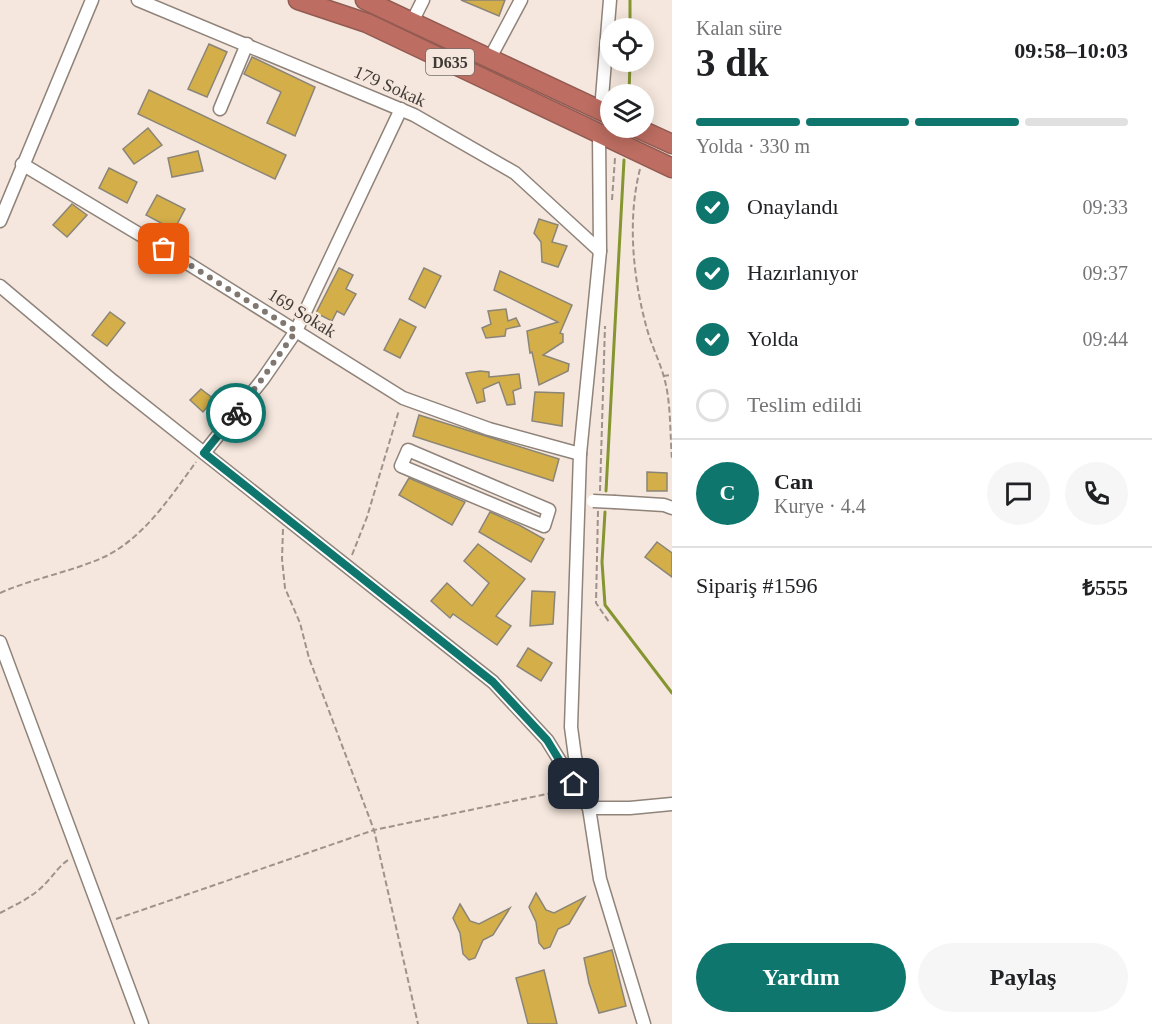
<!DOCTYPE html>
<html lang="tr">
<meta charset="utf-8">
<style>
body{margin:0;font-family:Georgia,serif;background:#f6f6f6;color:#202124;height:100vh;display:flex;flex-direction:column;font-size:22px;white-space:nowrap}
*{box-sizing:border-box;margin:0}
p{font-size:20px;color:#757577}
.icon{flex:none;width:33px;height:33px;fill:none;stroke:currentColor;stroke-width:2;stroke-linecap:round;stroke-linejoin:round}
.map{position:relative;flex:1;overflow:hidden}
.details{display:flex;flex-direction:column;background:#fff;width:480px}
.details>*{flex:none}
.fabs{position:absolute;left:600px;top:18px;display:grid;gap:12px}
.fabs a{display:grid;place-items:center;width:54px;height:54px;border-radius:50%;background:#fff;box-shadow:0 3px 15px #0003;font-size:30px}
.pin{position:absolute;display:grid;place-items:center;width:51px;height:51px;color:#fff;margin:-26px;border-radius:12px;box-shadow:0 3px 9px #0006}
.courier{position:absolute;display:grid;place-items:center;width:60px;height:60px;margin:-30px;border:4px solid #0f766e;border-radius:50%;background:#fff;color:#222;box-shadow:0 2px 8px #0007}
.summary em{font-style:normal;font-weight:800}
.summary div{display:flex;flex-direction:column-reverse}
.summary{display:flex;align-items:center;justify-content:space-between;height:102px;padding:0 24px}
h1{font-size:39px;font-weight:800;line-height:45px}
.bar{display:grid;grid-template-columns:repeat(4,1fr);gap:9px 6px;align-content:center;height:72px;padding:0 24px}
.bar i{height:8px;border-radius:4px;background:#e0e0e0}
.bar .selected{background:#0f766e}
.bar p{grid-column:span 4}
.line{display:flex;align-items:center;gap:15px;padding:0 24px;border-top:2px solid #e0e0e0}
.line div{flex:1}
.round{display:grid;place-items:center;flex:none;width:63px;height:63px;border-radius:32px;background:#f6f6f6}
ol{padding:0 24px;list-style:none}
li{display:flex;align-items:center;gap:18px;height:66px}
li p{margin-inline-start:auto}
li .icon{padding:6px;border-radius:50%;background:#0f766e;color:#fff;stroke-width:4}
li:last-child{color:#757577}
li i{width:33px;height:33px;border:3px solid #e0e0e0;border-radius:50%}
.primary-button{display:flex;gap:12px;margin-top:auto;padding:12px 24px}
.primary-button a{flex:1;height:69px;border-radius:36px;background:#0f766e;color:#fff;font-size:24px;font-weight:800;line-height:69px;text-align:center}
.primary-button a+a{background:#f6f6f6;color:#202124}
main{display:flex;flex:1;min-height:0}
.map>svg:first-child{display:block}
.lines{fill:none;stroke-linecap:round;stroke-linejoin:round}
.stream{stroke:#859530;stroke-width:3}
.building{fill:#d4af49;stroke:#8a8577;stroke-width:1.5}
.minor-casing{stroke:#8f837a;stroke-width:15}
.highway-casing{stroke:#915b52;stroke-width:21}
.path{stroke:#9e938c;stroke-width:2;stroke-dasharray:6 3;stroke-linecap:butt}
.minor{stroke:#fff;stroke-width:12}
.highway{stroke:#bd6d61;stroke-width:18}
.minor-bridge-casing{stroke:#8f837a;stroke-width:15;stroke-linecap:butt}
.minor-bridge{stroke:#fff;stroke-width:12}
.done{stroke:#7f7770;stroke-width:6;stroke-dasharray:0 10.8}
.route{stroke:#0f766e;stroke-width:8}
.labels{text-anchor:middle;stroke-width:5;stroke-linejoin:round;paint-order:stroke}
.shield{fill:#f5e7dd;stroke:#766e68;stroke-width:1.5}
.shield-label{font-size:16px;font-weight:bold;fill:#403a36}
.street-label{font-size:18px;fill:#403a36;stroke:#f5e7dd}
</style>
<main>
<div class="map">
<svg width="672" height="1024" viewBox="0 0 672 1024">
<rect width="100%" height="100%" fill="#f5e7dd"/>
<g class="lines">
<g class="stream">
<path d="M630,28V0"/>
<path d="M629,94L630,62"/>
<path d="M606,491L624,160"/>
<path d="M605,512L602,562L605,605L672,693"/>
</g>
</g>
<g class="building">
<path d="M461,0H505L499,16Z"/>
<path d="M209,44L227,52L207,97L188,89Z"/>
<path d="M252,57L315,87L295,136L267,123L281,92L244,74Z"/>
<path d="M149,90L286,155L275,179L138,114Z"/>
<path d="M148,128L162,145L134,164L123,149Z"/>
<path d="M198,151L203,171L172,177L168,158Z"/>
<path d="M109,168L137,182L127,203L99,188Z"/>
<path d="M157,195L185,209L174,230L146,215Z"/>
<path d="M72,204L87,215L67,237L53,225Z"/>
<path d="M539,219L558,225L552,242L567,246L558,267L542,262L541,242L534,233Z"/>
<path d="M339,268L353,275L346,289L356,294L344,315L337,311L332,321L316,313Z"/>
<path d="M424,268L441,276L425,308L409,299Z"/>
<path d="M500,271L572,305L560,333L563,334V342L543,355L569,364L568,371L539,385L532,352L530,353L527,331L558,322L494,290Z"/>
<path d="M506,309L508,321L516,318L520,326L506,329L505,336L486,338L482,328L491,324L488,311Z"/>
<path d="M110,312L125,323L107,346L92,335Z"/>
<path d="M400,319L416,327L400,358L384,350Z"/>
<path d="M480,371L489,372V377L519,374L521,388L513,391L515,404L507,405L499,382L483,389L485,401L477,403L466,373Z"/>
<path d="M201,389L214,399L203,412L190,400Z"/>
<path d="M535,392L564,393L562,426L532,421Z"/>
<path d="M419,415L559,459L553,481L413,436Z"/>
<path d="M647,472L667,473V491H647Z"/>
<path d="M409,478L465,502L452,525L399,495Z"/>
<path d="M490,512L519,525L544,539L531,562L479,532Z"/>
<path d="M657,542L672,553V577L645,557Z"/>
<path d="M478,544L525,579L496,616L511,626L497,645L453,614L450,618L431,601L447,583L472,606L489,583L464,561Z"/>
<path d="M532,591L555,592L553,624L530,626Z"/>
<path d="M528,648L552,663L541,681L517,666Z"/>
<path d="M536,893L546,910L554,913L585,897L569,924L558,929L550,947L544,949L539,943L536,922L529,907Z"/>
<path d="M460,904L470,921L479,924L510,908L493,935L483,940L475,958L469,960L463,954L460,933L453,918Z"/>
<path d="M612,950L626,1006L599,1013L589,983L584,958Z"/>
<path d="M544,970L557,1024H528L516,978Z"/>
</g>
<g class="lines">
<g class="minor-casing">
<g id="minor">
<path d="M138,0L414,115L515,173L600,251"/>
<path d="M412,22L423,0"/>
<path d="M490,58L521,0"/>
<path d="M220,109L247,44"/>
<path d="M601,110L610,0"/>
<path d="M599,133L600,251L580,454L571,727L575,757L589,808H630L672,804"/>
<path d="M22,164L184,261L403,398L489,429L580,454"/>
<path d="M0,221L92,0"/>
<path d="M0,286L113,381L493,682L547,740L589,808L600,879L644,1024"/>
<path d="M408,450L549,510L544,526L401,466Z"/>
<path d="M204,453L263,379L296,331L401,109"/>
<path d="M615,502L664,505L672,508"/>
<path d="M0,642L142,1024"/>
</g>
</g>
<g class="highway-casing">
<g id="highway">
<path d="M298,0L367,23L672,168"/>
<path d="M365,0L610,115"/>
<path d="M637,128L672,144"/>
</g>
</g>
<g class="path">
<path d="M640,169C627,220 633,279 647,329C652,347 661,364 665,381C671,404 670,436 672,460"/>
<path d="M612,200L615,158"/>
<path d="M663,376L672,375"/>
<path d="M600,491L605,326"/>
<path d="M598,511L596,603L609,622"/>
<path d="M283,529L282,559L285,588L300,623L309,658L374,830L418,1024"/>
<path d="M352,555L367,517L399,410"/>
<path d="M0,593C34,578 71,572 104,557C144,538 171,496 196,462"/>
<path d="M0,913C15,905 33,897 45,884C53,876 59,866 68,860"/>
<path d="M116,919L374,830L547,794L564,788"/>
</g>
<use href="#minor" class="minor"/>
<use href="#highway" class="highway"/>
<g class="minor-bridge-casing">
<path id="minor-bridge" d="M593,501L615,502"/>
</g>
<use href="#minor-bridge" class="minor-bridge"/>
</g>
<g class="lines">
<path class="done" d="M164,249L296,331L262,379L236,413"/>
<path class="route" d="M236,413L204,453L493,682L547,740L574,784"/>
</g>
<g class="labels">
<rect class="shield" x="426" y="49" width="48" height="26" rx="4.5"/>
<g class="shield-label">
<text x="450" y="68">D635</text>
</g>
<g class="street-label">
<text transform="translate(390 86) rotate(24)" y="6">179 Sokak</text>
<text transform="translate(302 313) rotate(32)" y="6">169 Sokak</text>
</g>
</g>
</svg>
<div class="fabs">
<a><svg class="icon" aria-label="locate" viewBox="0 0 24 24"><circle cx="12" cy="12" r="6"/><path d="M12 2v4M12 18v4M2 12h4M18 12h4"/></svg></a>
<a><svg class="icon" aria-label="layers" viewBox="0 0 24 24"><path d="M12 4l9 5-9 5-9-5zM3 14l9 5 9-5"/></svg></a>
</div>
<div class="pin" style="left:164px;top:249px;background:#ea580c"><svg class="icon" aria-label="bag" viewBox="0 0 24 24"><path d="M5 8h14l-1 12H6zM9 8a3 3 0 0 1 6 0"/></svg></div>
<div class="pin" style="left:574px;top:784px;background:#1f2937"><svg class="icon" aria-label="home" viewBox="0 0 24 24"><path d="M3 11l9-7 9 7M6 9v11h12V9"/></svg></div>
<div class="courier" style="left:236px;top:413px"><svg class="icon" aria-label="bike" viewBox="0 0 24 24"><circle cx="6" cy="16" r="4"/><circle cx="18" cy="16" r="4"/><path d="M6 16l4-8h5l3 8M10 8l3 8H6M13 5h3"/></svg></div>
</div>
<section class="details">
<div class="summary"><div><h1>3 dk</h1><p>Kalan süre</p></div><em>09:58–10:03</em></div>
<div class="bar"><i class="selected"></i><i class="selected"></i><i class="selected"></i><i></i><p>Yolda · 330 m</p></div>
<ol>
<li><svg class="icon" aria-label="check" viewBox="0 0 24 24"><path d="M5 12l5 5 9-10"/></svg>Onaylandı<p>09:33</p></li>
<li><svg class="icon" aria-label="check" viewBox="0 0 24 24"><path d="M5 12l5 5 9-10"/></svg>Hazırlanıyor<p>09:37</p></li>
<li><svg class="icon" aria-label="check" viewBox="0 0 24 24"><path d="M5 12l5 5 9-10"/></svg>Yolda<p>09:44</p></li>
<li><i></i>Teslim edildi</li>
</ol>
<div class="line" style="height:108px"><b class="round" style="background:#0f766e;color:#fff">C</b><div><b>Can</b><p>Kurye · 4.4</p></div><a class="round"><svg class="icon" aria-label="chat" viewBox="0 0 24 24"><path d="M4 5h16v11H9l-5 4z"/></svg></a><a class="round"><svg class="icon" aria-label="phone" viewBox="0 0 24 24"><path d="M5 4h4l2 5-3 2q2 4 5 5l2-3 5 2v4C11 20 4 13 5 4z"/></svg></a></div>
<div class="line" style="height:78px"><div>Sipariş #1596</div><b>₺555</b></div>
<div class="primary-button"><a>Yardım</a><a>Paylaş</a></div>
</section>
</main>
